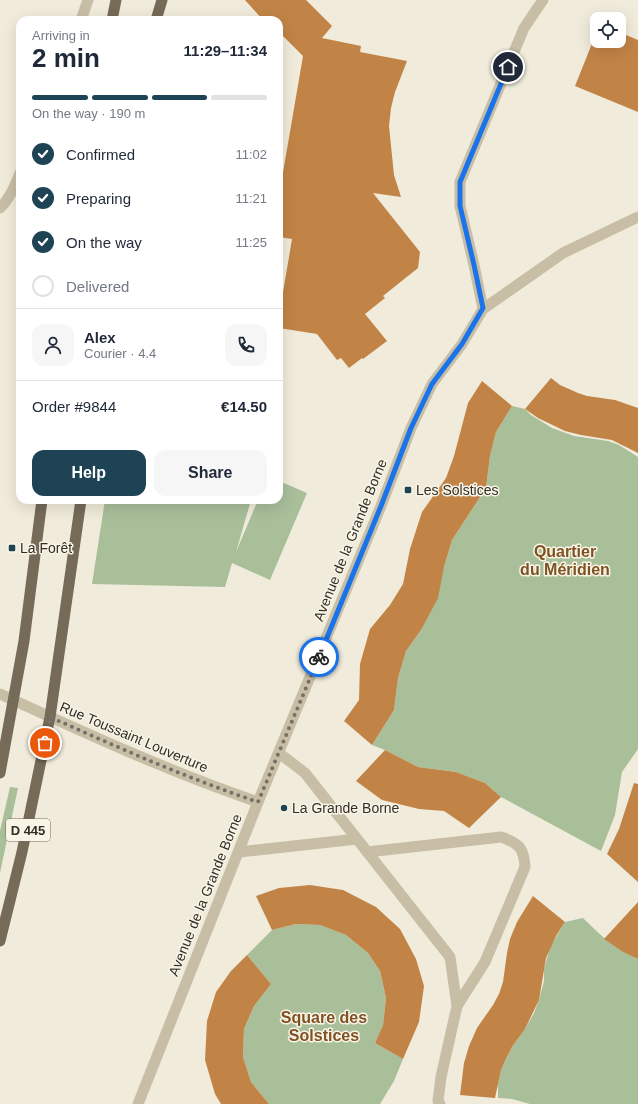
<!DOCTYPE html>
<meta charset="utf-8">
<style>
body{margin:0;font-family:Arial,sans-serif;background:#f6f6f7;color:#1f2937;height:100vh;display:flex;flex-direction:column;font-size:15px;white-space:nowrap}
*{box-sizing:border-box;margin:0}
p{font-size:13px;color:#747a83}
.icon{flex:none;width:22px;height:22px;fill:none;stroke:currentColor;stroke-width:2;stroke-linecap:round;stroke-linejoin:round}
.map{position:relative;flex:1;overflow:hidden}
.panel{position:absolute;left:16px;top:16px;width:267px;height:488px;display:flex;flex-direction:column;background:#fff;border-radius:12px;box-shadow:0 4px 16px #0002}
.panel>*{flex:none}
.fabs{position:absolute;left:590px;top:12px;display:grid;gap:8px}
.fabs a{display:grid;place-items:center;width:36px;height:36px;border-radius:8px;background:#fff;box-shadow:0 4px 16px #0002;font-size:20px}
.pin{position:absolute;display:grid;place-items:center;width:34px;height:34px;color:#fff;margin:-17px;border:2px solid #fff;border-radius:50%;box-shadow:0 1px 4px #0007}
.courier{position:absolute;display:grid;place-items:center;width:40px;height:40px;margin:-20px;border:3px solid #1a73e8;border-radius:50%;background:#fff;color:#222;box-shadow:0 1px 5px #0007}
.headline em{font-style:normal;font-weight:600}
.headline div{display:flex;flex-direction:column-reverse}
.headline{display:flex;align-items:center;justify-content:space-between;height:68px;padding:0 16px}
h1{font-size:26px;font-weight:600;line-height:30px}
.bar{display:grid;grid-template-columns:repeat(4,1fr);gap:6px 4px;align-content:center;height:48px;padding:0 16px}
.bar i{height:5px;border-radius:3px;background:#e0e1e3}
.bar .on{background:#1e4354}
.bar p{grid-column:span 4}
.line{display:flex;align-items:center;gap:10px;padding:0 16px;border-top:1px solid #e0e1e3}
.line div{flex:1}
.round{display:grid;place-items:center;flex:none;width:42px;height:42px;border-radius:12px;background:#f6f6f7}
ol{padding:0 16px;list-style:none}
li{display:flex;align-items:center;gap:12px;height:44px}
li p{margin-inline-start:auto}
li .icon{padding:4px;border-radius:50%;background:#1e4354;color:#fff;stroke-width:4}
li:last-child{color:#747a83}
li i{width:22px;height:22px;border:2px solid #e0e1e3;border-radius:50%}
.primary-button{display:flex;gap:8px;margin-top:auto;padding:8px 16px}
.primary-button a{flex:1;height:46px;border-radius:12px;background:#1e4354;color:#fff;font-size:16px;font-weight:600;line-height:46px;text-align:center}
.primary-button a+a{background:#f6f6f7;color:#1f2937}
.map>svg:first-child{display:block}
.green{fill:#a9bf9a}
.building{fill:#c28446}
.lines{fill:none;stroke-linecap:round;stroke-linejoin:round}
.pedestrian{stroke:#c8bea6;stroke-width:11}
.minor{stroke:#c8bea6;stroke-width:11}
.primary{stroke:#766a58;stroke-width:11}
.done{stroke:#767066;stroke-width:4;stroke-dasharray:0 7.2}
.route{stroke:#1a73e8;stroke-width:5}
.poi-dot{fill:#1e4354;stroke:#f8f5e6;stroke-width:1.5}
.labels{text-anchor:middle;stroke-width:3;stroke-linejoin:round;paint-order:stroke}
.shield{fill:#f8f5e6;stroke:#6f6a60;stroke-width:1}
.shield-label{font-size:13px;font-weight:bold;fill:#342e27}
.poi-label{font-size:14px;fill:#342e27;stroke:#f8f5e6;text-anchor:start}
.street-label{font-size:14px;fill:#342e27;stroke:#f8f5e6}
.quarter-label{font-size:16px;font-weight:bold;fill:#805123;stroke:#f8f5e6}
</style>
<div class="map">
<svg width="638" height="1104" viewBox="0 0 638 1104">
<rect width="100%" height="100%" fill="#f0ebda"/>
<g class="green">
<path d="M512,406L525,409L531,415L552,428L574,436L608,441L619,445L638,457V749L622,772L615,815L601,851L501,797L485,783L456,772L418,767L385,750L372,745L394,710L398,678L406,651L421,630L444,567L452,540L486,488L490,456L496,432Z"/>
<path d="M279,481L307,493L270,580L232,563L225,587L92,584L105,500H251L236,552L258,500H279Z"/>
<path d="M10,787L18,788L0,873V831Z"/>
<path d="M583,918C601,936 615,949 638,959V1104H530L512,1099L498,1098V1083L501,1070L512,1047L525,1029L534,1013L539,1000L544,981V969L550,947L565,922Z"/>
<path d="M296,924L320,925L346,935L368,953L380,971L386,998L383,1025L375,1043L403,1059L394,1081L380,1104H269L251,1082L243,1057L244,1029L254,1006L271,984L247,955L272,930Z"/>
</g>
<g class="building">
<path d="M245,0H306L332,26L322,38L361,46L360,52L407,61L395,92L391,108L389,126L394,175L401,197L373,193L420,252L418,268L383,296L385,298L365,314L387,341L363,359L362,358L349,368L341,358L337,360L317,334L279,328V316L292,239L279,237V190H280L303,56L279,32V20L262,19Z"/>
<path d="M597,31V41H619V32L638,40V112L575,86Z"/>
<path d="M551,378L560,385L578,393L587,396L615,400L638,408V453L612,440L581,435L565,431L538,418L525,409Z"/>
<path d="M482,381L512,406L496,432L490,456L486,488L452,540L444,567L438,598L421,630L406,651L398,678L394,710L372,745L344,721L359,700L360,664L370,629L390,605L403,584L410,549L422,512L446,478L454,456L468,403Z"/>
<path d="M385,750L418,767L456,772L485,783L501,797L469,828L444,811L419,809L382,800L356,781Z"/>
<path d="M634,783L638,784V882L607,854L619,829Z"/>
<path d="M310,885L343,890L376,907L400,929L416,959L424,986L419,1022L403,1059L375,1043L383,1025L386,998L380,971L368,953L346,935L320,925L296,924L272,930L256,896L279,888Z"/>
<path d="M533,896L565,922L556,936L546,958L539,1000L525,1029L512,1047L506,1059L501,1070L495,1098L460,1095L464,1063L469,1046L477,1028L493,1005L499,994L503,982L507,953L510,939L517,922Z"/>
<path d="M638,902V959L623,952L604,939Z"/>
<path d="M247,955L271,984L254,1006L244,1029L243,1057L251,1082L269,1104H221L215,1094L205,1060L207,1021L216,992L231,971Z"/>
</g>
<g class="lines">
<g class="pedestrian">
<path d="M279,753L305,773L450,957L457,1006L441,1077L438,1101L440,1104"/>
<path d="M239,852L357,839"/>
<path d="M367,852L501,837C519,843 524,848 525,867L485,962L457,1006"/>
</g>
<g class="minor">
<path d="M81,20L88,0"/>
<path d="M0,208C10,198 15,186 20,173"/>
<path d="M483,309L474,265L460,206V182L524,28L543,0"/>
<path d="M0,694C85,733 170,772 258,802"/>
<path d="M138,1104L258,802L381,506L411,428L432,384L462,344L483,309L563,253L638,217"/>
</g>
<g class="primary">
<path d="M112,20L116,0"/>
<path d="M156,20L162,0"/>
<path d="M0,773L24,641L42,500"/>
<path d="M0,941L22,852L50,717L81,500"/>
</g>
</g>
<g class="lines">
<path class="done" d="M45,743L50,717C119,748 187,778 258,802L319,657"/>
<path class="route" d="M319,657L381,506L411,428L432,384L462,344L483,308L474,265L460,206V182L508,67"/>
</g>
<g class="poi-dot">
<rect x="404" y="486" width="8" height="8" rx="2"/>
<rect x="8" y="544" width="8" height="8" rx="2"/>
<circle cx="284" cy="808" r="4"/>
</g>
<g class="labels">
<rect class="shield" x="6" y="819" width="44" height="22" rx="3"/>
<g class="shield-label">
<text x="28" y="835">D 445</text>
</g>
<g class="poi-label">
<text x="416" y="495">Les Solstices</text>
<text x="20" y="553">La Forêt</text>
<text x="292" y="813">La Grande Borne</text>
</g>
<g class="street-label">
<text transform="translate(350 540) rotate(-68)" y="5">Avenue de la Grande Borne</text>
<text transform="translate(134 737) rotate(23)" y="5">Rue Toussaint Louverture</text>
<text transform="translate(205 895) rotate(-68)" y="5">Avenue de la Grande Borne</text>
</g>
<g class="quarter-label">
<text x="565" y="557">Quartier<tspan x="565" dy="18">du Méridien</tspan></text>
<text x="324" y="1023">Square des<tspan x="324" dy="18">Solstices</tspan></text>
</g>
</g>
</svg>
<div class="fabs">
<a><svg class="icon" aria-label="locate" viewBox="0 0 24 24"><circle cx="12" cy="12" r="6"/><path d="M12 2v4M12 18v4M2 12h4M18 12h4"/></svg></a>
</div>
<div class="pin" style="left:45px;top:743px;background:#ea580c"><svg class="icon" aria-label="bag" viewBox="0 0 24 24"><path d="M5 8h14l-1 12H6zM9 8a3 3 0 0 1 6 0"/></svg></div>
<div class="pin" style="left:508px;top:67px;background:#1f2937"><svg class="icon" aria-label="home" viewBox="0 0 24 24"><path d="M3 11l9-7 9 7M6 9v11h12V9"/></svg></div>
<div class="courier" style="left:319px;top:657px"><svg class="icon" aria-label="bike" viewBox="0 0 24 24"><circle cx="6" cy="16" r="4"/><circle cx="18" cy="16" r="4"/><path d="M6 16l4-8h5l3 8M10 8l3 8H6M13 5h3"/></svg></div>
<section class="panel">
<div class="headline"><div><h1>2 min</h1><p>Arriving in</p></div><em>11:29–11:34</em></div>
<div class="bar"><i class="on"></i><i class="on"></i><i class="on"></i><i></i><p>On the way · 190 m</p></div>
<ol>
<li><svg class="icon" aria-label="check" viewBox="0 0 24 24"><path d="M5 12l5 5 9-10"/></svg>Confirmed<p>11:02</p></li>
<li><svg class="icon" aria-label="check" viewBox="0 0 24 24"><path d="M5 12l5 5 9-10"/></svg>Preparing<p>11:21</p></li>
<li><svg class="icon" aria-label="check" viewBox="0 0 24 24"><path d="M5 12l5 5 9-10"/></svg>On the way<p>11:25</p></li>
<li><i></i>Delivered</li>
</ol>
<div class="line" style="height:72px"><a class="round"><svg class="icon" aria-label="person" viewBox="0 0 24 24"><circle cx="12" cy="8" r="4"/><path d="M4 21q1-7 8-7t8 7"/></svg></a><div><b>Alex</b><p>Courier · 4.4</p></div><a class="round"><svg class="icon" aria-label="phone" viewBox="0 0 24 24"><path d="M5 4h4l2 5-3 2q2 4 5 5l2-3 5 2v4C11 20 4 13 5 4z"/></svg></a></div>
<div class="line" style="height:52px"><div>Order #9844</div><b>€14.50</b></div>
<div class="primary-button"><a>Help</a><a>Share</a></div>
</section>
</div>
